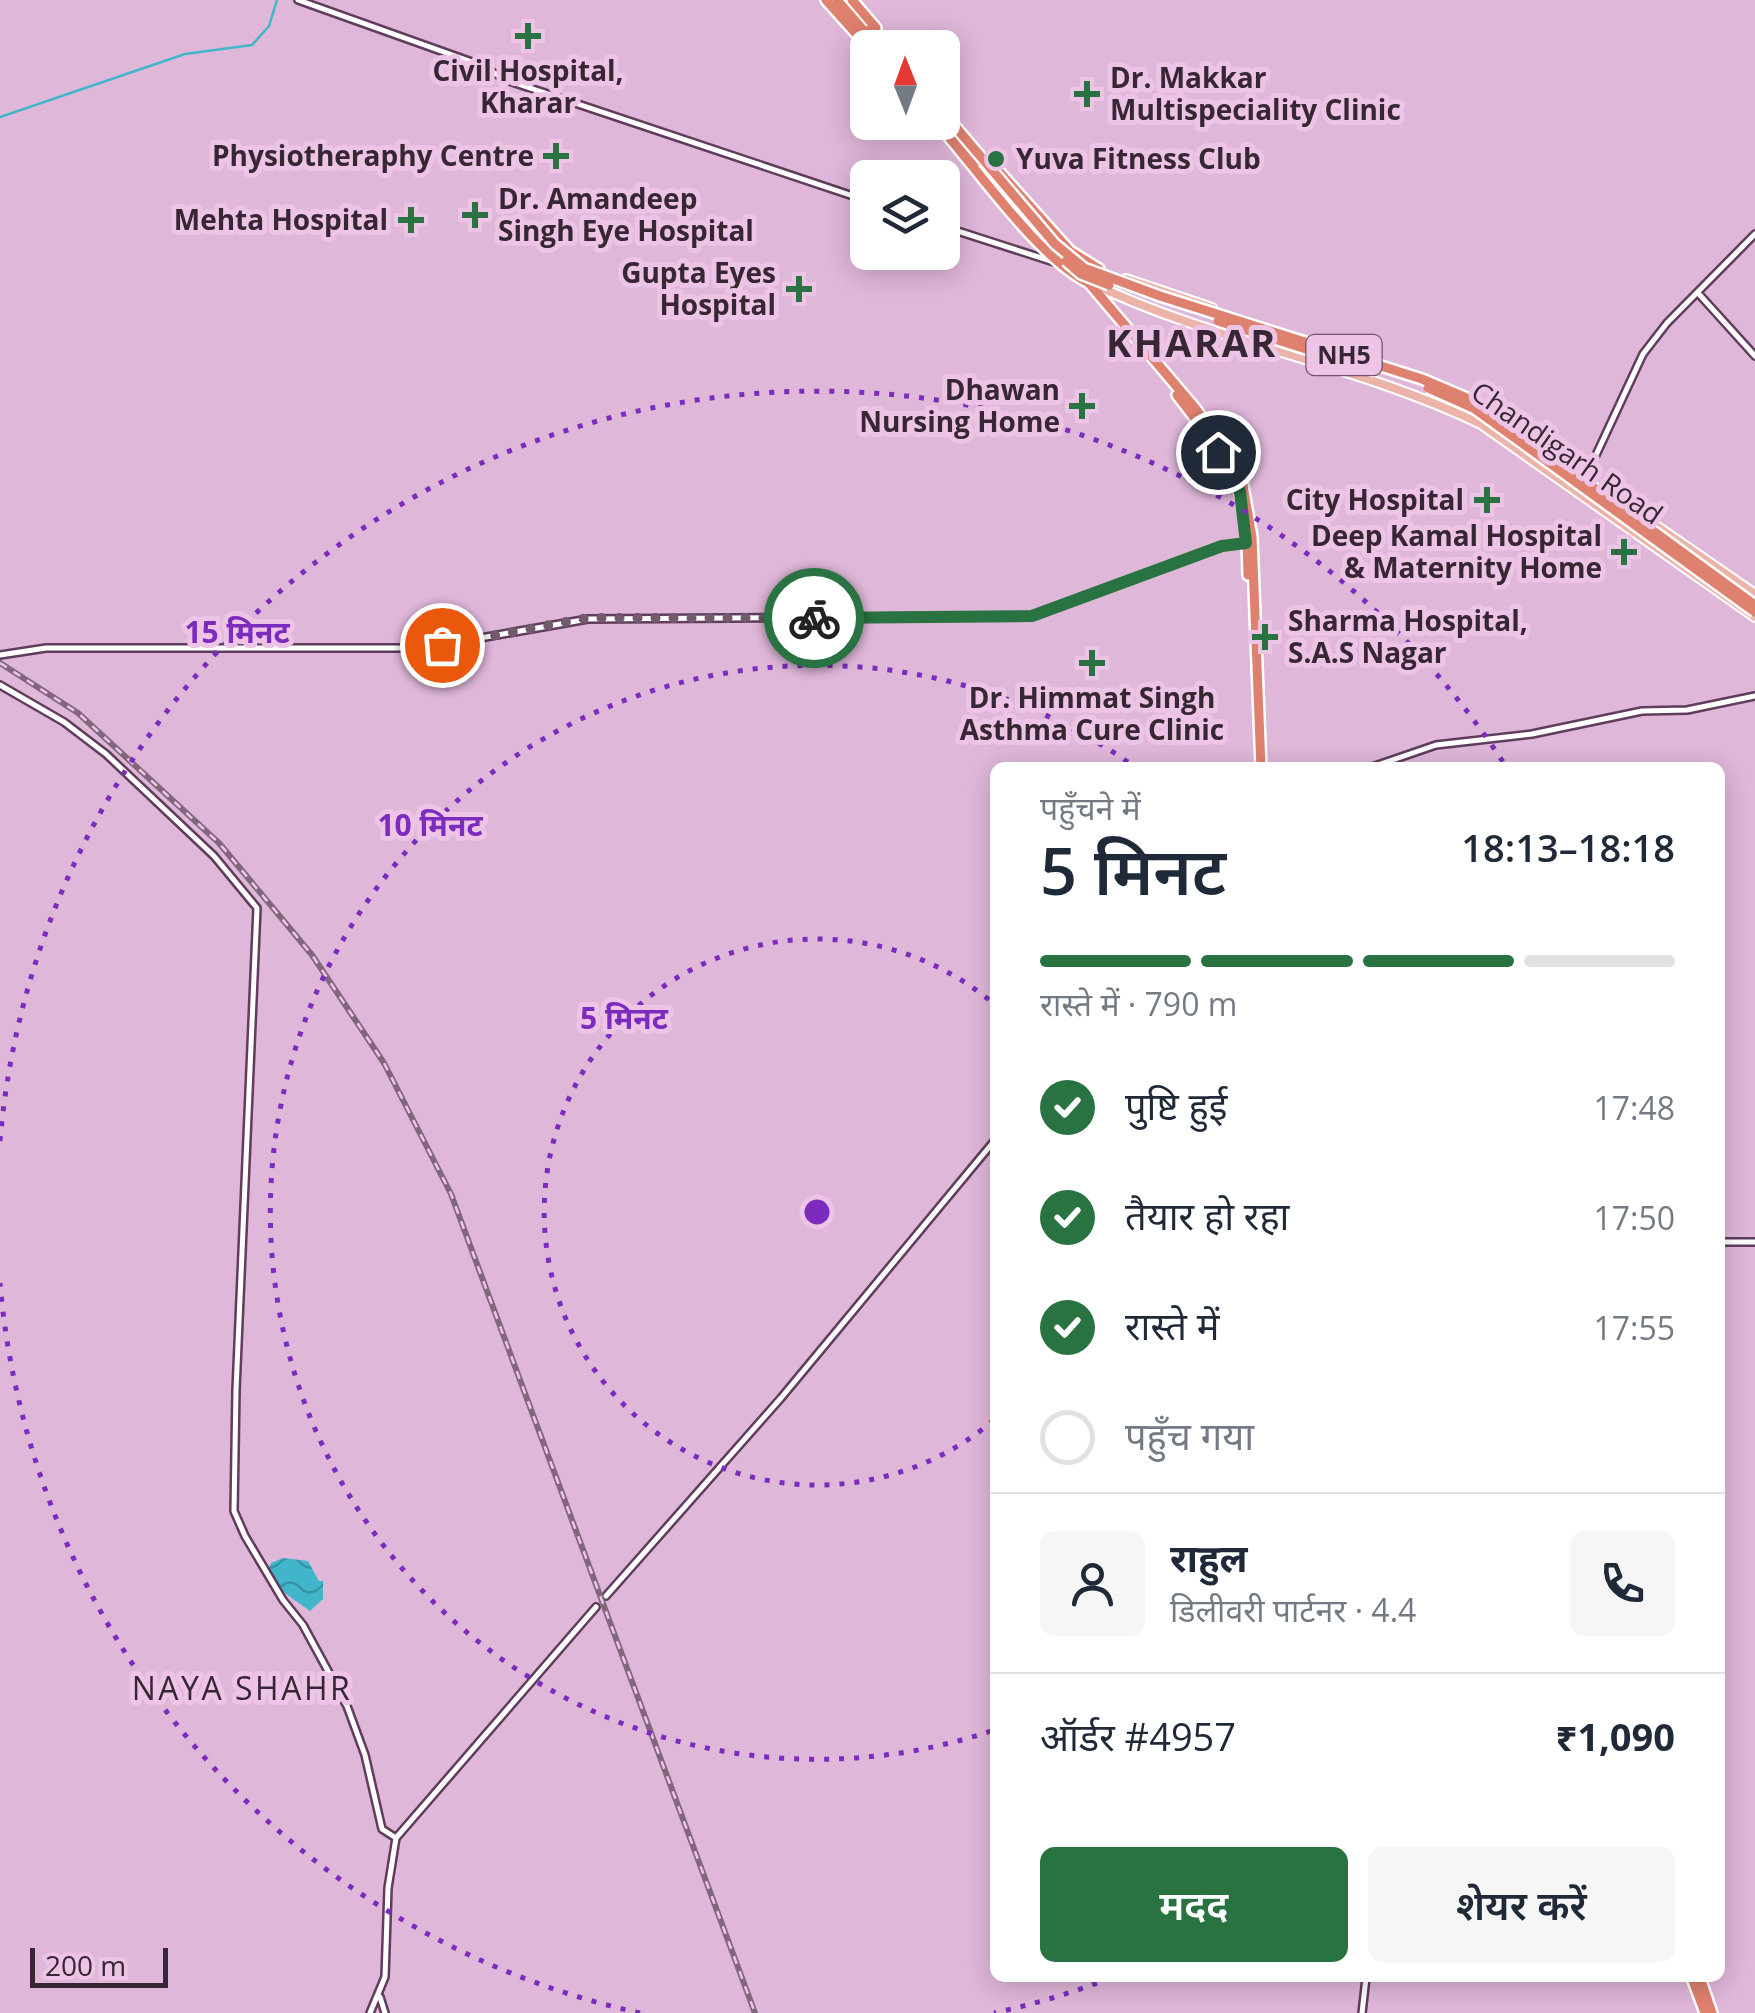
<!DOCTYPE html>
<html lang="hi">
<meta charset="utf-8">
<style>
body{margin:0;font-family:"Open Sans","Noto Sans Devanagari",sans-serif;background:#f6f6f7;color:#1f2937;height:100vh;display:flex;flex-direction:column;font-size:38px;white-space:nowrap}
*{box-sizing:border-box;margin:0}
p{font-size:32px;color:#747a83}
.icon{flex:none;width:55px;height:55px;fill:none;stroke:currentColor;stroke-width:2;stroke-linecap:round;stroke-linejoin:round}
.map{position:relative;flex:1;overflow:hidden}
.side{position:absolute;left:990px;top:762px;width:735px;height:1220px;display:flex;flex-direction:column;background:#fff;border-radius:15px;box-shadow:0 5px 25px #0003}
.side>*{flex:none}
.needle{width:65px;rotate:359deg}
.buttons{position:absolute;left:850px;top:30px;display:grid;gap:20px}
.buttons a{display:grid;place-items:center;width:110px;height:110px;border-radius:15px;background:#fff;box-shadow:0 5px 25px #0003;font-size:50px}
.scale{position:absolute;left:30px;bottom:25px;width:138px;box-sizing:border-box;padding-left:10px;border:5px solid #372734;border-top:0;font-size:28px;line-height:35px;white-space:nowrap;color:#372734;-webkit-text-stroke:8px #edc4e6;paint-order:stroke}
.pin{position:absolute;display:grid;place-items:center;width:85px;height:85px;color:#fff;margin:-42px;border:5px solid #fff;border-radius:50%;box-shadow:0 2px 10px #0007}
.courier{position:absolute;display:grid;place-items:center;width:100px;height:100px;margin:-50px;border:8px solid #287341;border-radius:50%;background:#fff;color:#222;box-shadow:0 2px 12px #0007}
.headline em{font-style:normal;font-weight:600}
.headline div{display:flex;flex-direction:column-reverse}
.headline{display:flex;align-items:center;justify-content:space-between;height:170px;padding:0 50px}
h1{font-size:65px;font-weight:600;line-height:75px}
.bar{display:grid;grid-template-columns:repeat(4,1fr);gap:15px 10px;align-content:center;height:120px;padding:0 50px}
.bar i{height:12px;border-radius:8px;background:#e0e1e3}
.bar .current{background:#287341}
.bar p{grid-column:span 4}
.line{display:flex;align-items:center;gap:25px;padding:0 50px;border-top:2px solid #e0e1e3}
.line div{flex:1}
.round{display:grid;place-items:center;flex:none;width:105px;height:105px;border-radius:15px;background:#f6f6f7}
ol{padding:0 50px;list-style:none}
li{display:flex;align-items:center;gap:30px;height:110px}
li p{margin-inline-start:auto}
li .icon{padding:10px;border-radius:50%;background:#287341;color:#fff;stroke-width:4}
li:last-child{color:#747a83}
li i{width:55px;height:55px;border:5px solid #e0e1e3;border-radius:50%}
.primary-button{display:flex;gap:20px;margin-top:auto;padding:20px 50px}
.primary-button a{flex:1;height:115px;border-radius:15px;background:#287341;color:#fff;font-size:40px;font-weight:600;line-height:115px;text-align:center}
.primary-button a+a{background:#f6f6f7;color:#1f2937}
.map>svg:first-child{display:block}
.water{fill:url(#water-waves)}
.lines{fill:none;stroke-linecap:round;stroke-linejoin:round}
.stream{stroke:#41b6cb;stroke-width:2.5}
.minor-casing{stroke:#5f3d5b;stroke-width:10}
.major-casing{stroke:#fff;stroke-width:12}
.highway-casing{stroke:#fff;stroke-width:14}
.minor{stroke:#fff;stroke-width:5}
.major{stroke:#ecb3a9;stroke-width:8}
.highway{stroke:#df816f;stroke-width:9}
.rail-casing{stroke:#81667c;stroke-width:6}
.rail{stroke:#edc4e6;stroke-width:2.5;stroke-dasharray:8;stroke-linecap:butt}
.highway-bridge-casing{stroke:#fff;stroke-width:14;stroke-linecap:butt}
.highway-bridge{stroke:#df816f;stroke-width:9}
.done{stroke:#72596e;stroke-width:10;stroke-dasharray:0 18}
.route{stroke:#287341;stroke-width:12}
.ring{fill:none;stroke:#7b2cbf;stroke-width:5;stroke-dasharray:5 10}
.poi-dot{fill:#287341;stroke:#edc4e6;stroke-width:4}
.labels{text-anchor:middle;stroke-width:10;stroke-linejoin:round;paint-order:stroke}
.shield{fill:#edc4e6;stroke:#6e5669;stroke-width:2.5}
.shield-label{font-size:25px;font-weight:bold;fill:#372734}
.poi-label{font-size:28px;font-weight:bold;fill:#372734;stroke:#edc4e6;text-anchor:end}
.street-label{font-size:28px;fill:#372734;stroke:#edc4e6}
.quarter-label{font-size:32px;letter-spacing:2.5px;fill:#372734;stroke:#edc4e6}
.district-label{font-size:38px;font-weight:bold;letter-spacing:2.5px;fill:#372734;stroke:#edc4e6}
.centre{fill:#7b2cbf;stroke:#edc4e6;stroke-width:5}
.ring-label{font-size:30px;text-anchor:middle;font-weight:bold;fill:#7b2cbf;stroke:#edc4e6;stroke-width:10;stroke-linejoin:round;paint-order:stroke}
</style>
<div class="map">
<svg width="1755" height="2013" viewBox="0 0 1755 2013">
<defs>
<pattern id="water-waves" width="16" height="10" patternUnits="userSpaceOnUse" patternTransform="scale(2.5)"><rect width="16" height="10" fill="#41b6cb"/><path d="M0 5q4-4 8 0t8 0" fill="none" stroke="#3794a6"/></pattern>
</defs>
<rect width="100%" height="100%" fill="#dfb7d9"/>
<path class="water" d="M283,1558L308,1561L319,1581H323V1599L310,1611C289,1595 283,1596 268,1570L271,1563Z"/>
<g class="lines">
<path class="stream" d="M0,117L185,54L252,45L269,26L277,0"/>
<g class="minor-casing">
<g id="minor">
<path d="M298,0L472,62L512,82L868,201"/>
<path d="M942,226L1054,262"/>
<path d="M1698,293L1755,356"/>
<path d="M1583,483L1643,354L1667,323L1755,234"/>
<path d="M0,655L46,648H424L588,619L1032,616L1223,546L1246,543"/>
<path d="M0,685L64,722L106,754L214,856L257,908L236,1390L234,1511L245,1536L283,1600L303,1625L347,1706L365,1755L382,1829L396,1838"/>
<path d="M1369,768L1436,745L1532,734L1642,711L1687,710L1755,696"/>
<path d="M1720,1242H1755"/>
<path d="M606,1596L781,1398L995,1140"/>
<path d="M380,1997L385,2013"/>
<path d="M370,2013L385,1977L388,1888L396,1838L596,1607"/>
<path d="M1362,2013L1366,1978"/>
</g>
</g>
<g class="major-casing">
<g id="major">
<path d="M1126,279L1212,308"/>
<path d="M1091,283C1216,343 1357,364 1481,424L1755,617"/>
<path d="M1610,494L1755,594"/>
</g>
</g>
<g class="highway-casing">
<g id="highway">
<path d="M826,0L869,48"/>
<path d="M837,0L879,48"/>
<path d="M852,0L876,28"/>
<path d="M870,29L887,48"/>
<path d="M942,120L978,161"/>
<path d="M936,122C977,168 1037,257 1089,283"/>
<path d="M996,168L1070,251L1099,269"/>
<path d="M1094,267L1089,283L1195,408L1229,455L1242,480L1252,537L1261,768"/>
<path d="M1177,395C1200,425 1229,459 1241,496C1248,520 1247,549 1248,575"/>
<path d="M1692,1978L1705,2013"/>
<path d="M1700,1978L1712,2013"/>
</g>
</g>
<use href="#minor" class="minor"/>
<use href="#major" class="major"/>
<use href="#highway" class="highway"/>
<g class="rail-casing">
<path id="rail" d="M0,663L78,713L219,843L312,955L384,1063L451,1194L755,2013"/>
</g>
<use href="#rail" class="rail"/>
<g class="highway-bridge-casing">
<g id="highway-bridge">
<path d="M942,111L1055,244L1084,268L1160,296L1422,379L1476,402L1755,605"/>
<path d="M1066,261L1081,274L1109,285"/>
<path d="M1218,321L1375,371"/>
<path d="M1428,388L1475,409L1755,612"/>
</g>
</g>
<use href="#highway-bridge" class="highway-bridge"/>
</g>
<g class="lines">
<path class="done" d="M442,645L588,618H814"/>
<path class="route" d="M814,618L1032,616L1222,546L1246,543L1240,492L1218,452"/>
</g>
<g class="ring">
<path d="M994 1420A273 273 0 1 1 994 1004"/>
<path d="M991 1731A547 547 0 1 1 1135 767"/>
<path d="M1111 1978A820 820 0 0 1 994 2013M640 2013A820 820 0 0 1 0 1283M0 1141A820 820 0 0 1 1505 765"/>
</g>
<g class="poi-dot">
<path d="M523 21h10v10h10v10h-10v10h-10v-10h-10v-10h10z"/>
<path d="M1082 79h10v10h10v10h-10v10h-10v-10h-10v-10h10z"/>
<path d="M551 141h10v10h10v10h-10v10h-10v-10h-10v-10h10z"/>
<circle cx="996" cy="159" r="10"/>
<path d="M470 200h10v10h10v10h-10v10h-10v-10h-10v-10h10z"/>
<path d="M406 205h10v10h10v10h-10v10h-10v-10h-10v-10h10z"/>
<path d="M794 274h10v10h10v10h-10v10h-10v-10h-10v-10h10z"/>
<path d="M1077 391h10v10h10v10h-10v10h-10v-10h-10v-10h10z"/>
<path d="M1482 485h10v10h10v10h-10v10h-10v-10h-10v-10h10z"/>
<path d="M1619 537h10v10h10v10h-10v10h-10v-10h-10v-10h10z"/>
<path d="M1260 622h10v10h10v10h-10v10h-10v-10h-10v-10h10z"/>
<path d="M1087 648h10v10h10v10h-10v10h-10v-10h-10v-10h10z"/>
</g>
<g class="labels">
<rect class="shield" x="1306.5" y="335" width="75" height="40" rx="8"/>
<g class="shield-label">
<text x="1344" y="364">NH5</text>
</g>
<g class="poi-label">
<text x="528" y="81" text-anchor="middle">Civil Hospital,<tspan x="528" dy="32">Kharar</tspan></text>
<text x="1110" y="88" text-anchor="start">Dr. Makkar<tspan x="1110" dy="32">Multispeciality Clinic</tspan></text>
<text x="534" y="166">Physiotheraphy Centre</text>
<text x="1016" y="169" text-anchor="start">Yuva Fitness Club</text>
<text x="498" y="209" text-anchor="start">Dr. Amandeep<tspan x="498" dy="32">Singh Eye Hospital</tspan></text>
<text x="388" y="230">Mehta Hospital</text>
<text x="776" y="283">Gupta Eyes<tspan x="776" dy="32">Hospital</tspan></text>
<text x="1060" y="400">Dhawan<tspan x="1060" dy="32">Nursing Home</tspan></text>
<text x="1464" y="510">City Hospital</text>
<text x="1602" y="546">Deep Kamal Hospital<tspan x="1602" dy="32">&amp; Maternity Home</tspan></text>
<text x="1288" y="631" text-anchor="start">Sharma Hospital,<tspan x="1288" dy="32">S.A.S Nagar</tspan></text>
<text x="1092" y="708" text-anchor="middle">Dr. Himmat Singh<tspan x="1092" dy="32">Asthma Cure Clinic</tspan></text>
</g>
<g class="street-label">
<text transform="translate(1567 453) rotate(35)" y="10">Chandigarh Road</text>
</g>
<g class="quarter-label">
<text x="242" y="1700">NAYA SHAHR</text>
</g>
<g class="district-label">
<text x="1192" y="357">KHARAR</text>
</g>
</g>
<circle cx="817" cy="1212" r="15" class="centre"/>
<g class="ring-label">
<text x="237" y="643">15 मिनट</text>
<text x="430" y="836">10 मिनट</text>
<text x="624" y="1029">5 मिनट</text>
</g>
</svg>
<div class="buttons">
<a><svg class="needle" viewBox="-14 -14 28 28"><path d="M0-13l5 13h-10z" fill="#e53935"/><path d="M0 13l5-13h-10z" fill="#747a83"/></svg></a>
<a><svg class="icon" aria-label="layers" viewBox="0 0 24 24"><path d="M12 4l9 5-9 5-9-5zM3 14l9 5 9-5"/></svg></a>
</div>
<div class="scale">200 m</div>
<div class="pin" style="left:442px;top:645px;background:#ea580c"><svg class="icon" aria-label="bag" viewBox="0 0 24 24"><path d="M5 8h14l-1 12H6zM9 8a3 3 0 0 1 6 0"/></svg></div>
<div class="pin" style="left:1218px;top:452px;background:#1f2937"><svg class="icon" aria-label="home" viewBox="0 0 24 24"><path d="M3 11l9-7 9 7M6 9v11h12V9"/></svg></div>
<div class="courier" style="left:814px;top:618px"><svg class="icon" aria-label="bike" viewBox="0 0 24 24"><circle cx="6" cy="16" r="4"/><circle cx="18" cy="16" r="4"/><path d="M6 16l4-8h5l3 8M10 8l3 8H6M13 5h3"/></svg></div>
<section class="side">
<div class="headline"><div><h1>5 मिनट</h1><p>पहुँचने में</p></div><em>18:13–18:18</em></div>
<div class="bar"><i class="current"></i><i class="current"></i><i class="current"></i><i></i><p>रास्ते में · 790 m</p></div>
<ol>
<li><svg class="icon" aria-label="check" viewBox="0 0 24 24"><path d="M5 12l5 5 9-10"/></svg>पुष्टि हुई<p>17:48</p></li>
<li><svg class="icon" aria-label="check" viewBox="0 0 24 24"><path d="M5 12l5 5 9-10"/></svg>तैयार हो रहा<p>17:50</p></li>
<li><svg class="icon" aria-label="check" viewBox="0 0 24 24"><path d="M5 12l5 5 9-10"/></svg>रास्ते में<p>17:55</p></li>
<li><i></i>पहुँच गया</li>
</ol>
<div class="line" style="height:180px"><a class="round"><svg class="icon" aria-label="person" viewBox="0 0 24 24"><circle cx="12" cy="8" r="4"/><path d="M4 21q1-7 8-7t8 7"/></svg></a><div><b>राहुल</b><p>डिलीवरी पार्टनर · 4.4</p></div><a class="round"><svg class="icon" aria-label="phone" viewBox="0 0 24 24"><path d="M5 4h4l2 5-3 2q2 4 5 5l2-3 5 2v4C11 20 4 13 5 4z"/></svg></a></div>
<div class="line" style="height:130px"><div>ऑर्डर #4957</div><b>₹1,090</b></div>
<div class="primary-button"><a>मदद</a><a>शेयर करें</a></div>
</section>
</div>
